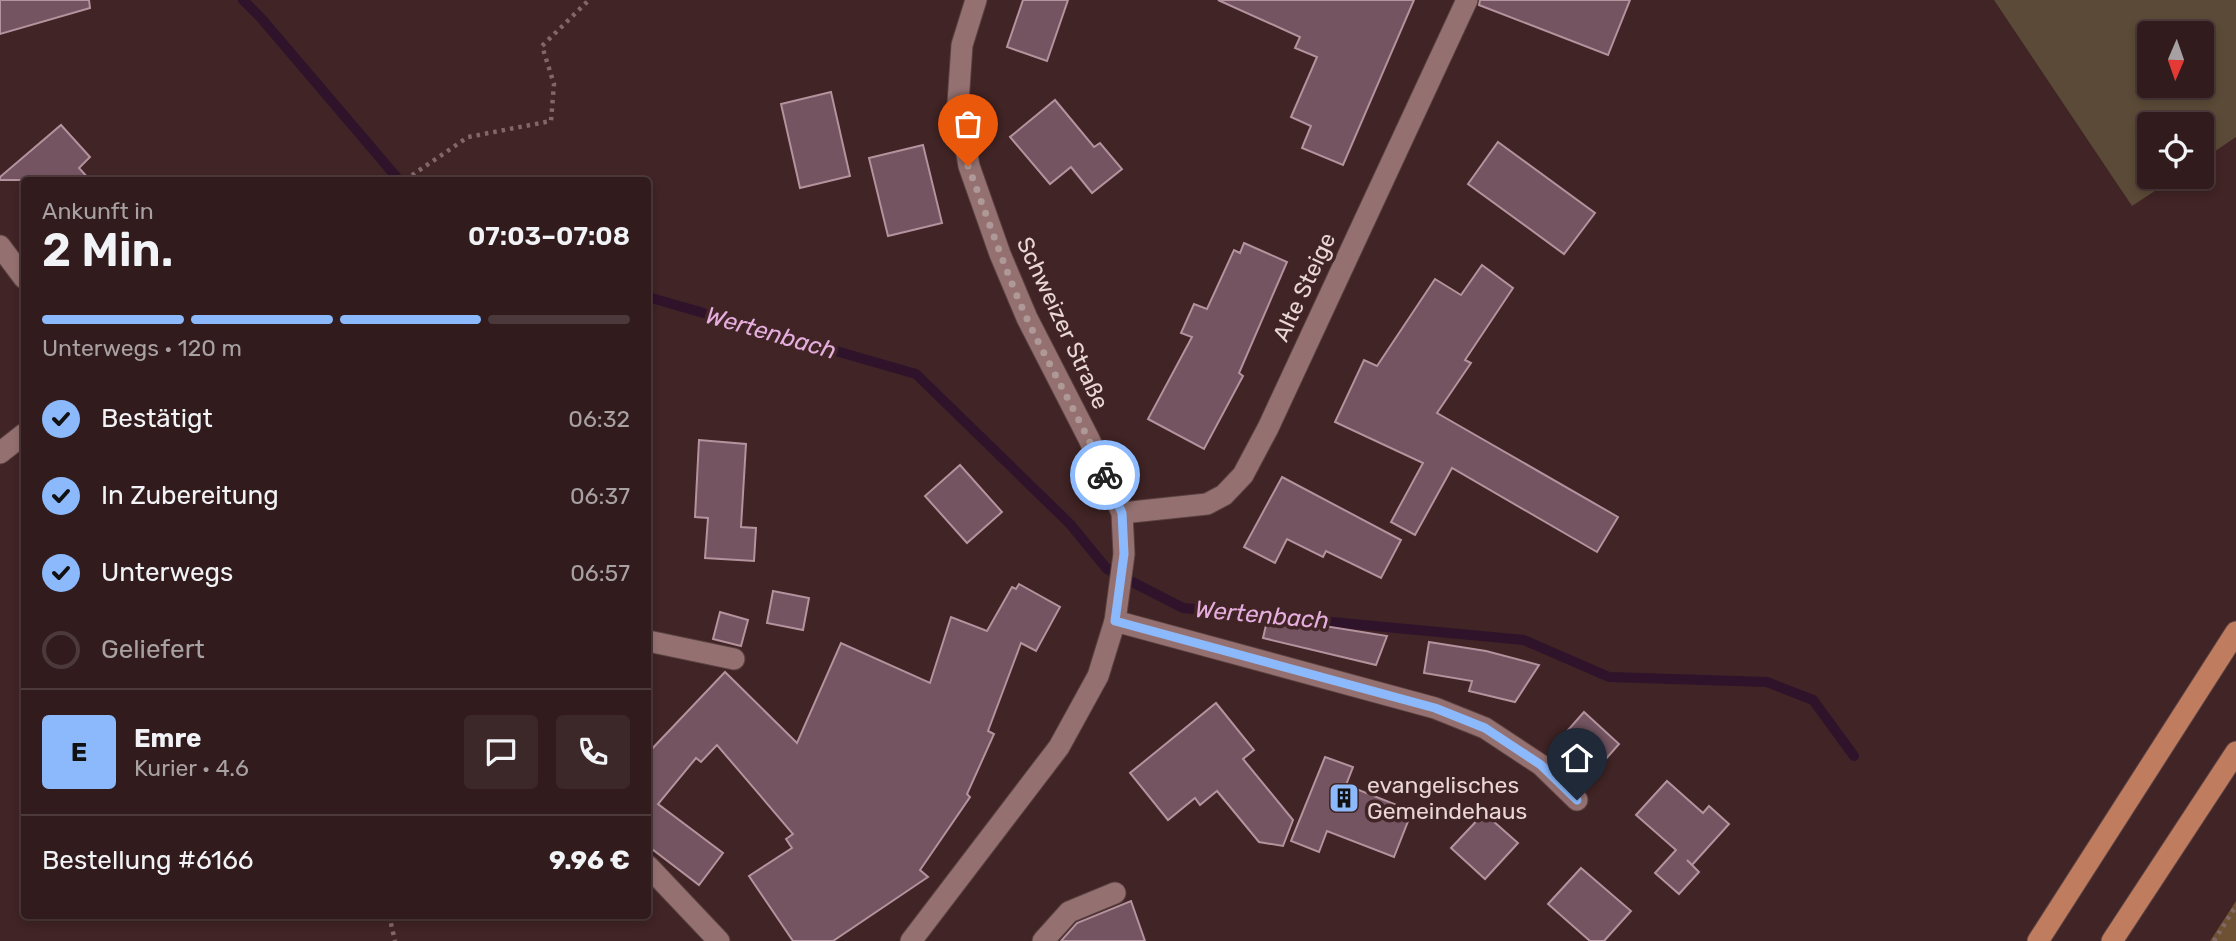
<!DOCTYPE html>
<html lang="de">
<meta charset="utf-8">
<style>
body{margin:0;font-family:Rubik,sans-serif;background:#3d2829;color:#f1f3f6;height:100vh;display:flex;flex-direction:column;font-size:26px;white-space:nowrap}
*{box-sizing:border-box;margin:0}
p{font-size:23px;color:#a8a1a3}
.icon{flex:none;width:38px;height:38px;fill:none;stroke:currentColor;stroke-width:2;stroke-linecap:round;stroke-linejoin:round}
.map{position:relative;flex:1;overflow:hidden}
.drawer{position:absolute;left:21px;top:177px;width:630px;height:742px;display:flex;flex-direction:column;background:#311b1c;border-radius:7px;box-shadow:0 4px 10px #0003,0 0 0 2px #4c393b}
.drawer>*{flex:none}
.needle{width:46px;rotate:182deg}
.controls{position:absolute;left:2137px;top:21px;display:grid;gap:14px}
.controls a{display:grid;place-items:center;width:77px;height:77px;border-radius:7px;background:#311b1c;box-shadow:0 4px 10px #0003,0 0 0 2px #4c393b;font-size:35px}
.pin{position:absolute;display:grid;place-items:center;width:60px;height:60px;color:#fff;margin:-72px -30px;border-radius:50% 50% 50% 0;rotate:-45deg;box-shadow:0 0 7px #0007}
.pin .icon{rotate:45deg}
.courier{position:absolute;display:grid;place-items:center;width:70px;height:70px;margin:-35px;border:5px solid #8cb9fc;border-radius:50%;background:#fff;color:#222;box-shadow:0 2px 9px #0007}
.summary em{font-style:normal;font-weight:600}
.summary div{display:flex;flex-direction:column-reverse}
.summary{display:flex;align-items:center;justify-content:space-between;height:119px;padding:0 21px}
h1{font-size:46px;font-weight:600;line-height:52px}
.bar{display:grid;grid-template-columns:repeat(4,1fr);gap:10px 7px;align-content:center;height:84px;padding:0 21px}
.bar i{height:9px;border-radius:5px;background:#4c393b}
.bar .on{background:#8cb9fc}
.bar p{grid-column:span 4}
.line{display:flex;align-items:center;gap:18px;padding:0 21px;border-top:2px solid #4c393b}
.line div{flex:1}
.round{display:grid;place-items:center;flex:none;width:74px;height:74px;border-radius:7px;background:#3d2829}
ol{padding:0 21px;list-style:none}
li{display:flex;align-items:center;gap:21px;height:77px}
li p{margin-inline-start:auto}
li .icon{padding:7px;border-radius:50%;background:#8cb9fc;color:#111;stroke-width:4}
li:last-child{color:#a8a1a3}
li i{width:38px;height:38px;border:4px solid #4c393b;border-radius:50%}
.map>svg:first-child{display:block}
.green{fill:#5b4a37;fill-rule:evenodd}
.forest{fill:#6e5133}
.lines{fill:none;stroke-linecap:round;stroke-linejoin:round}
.stream{stroke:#2e132b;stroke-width:10}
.building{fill:#735460;stroke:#b4929e;stroke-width:2}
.minor-casing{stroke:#5a4142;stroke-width:23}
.highway-casing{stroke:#5a4142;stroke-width:23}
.path{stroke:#816868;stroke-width:4.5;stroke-dasharray:3.5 5;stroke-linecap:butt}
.minor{stroke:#947170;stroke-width:21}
.highway{stroke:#bf7c5f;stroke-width:21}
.done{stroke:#af9898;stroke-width:7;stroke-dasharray:0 12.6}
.route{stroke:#8cb9fc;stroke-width:9}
.labels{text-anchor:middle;stroke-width:7;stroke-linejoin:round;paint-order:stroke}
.street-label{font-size:23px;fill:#ead6d6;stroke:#412425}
.poi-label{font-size:23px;fill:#ead6d6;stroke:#412425;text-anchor:start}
.water-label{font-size:24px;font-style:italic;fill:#e5aede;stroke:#412425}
</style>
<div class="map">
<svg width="2236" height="941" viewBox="0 0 2236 941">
<rect width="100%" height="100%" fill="#412425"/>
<path class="green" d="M1994,0H2236V137L2202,160V124H2149V177H2176L2132,206ZM2149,33H2202V86H2149Z"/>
<path class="forest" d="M2236,901V941H2210Z"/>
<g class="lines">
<g class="stream">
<path d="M243,0L261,18L399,180"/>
<path d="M648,297L916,374L1070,524L1107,569L1183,608L1524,640L1609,677L1767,682L1813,700L1854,756"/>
</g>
</g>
<g class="building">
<path d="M0,0H89L90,8L0,34Z"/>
<path d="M1023,0H1068L1047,61L1007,47Z"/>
<path d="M1218,0H1414L1343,165L1302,148L1311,126L1291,117L1317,57L1295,48L1300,37Z"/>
<path d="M1480,0H1630L1608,55L1479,5Z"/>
<path d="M831,92L850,176L800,188L781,104Z"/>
<path d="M1055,100L1094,147L1100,143L1122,169L1092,193L1071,167L1050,184L1010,137Z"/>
<path d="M61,125L90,157L79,168L90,180H0V177Z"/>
<path d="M1498,142L1595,213L1564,254L1468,184Z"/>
<path d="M923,145L942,223L888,236L869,158Z"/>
<path d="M1244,243L1287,262L1239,373L1243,376L1204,449L1148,419L1192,337L1181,333L1194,304L1207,309L1234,250L1240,253Z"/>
<path d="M1482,265L1513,288L1465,360L1471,363L1437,413L1618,517L1597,552L1452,468L1415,535L1391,522L1423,463L1335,422L1364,360L1377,366L1435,279L1461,295Z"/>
<path d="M699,440L746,444L741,527L756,528L754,561L705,558L708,518L695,517Z"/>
<path d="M960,465L1002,512L967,543L925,496Z"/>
<path d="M1282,477L1401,540L1381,578L1326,551L1323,557L1287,539L1275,563L1244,547Z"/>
<path d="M1019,584L1060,607L1036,651L1021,643L988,731L994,734L967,794L970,797L920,870L928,877L833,941H793L749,876L792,848L786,839L793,834L717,745L701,762L696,758L658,804L723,853L699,885L648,846V753L725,672L797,743L841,643L930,683L951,617L987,631L1012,587L1016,589Z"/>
<path d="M773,591L809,598L803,630L767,623Z"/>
<path d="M720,612L748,620L741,646L713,639Z"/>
<path d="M1268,617L1387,636L1376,665L1263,638Z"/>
<path d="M1429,642L1486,651L1539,665L1515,702L1469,691L1472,681L1424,673Z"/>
<path d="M1216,703L1254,750L1243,759L1293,820L1283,846L1259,842L1217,791L1200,805L1195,798L1168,820L1130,773Z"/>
<path d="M1584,712L1619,744L1590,777L1554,746Z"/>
<path d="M1325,757L1353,767L1346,785L1412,811L1394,857L1327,831L1319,852L1291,841Z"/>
<path d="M1667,781L1703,813L1709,806L1729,824L1692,865L1687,860L1699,872L1679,894L1655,873L1676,850L1636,815Z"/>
<path d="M1484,813L1518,843L1485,879L1451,848Z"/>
<path d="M1581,868L1631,911L1604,941H1590L1548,904Z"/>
<path d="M1131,901L1145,941H1061L1077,923Z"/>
</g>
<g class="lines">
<g class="minor-casing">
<g id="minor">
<path d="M0,246L24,278"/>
<path d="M0,453L24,434"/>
<path d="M1122,513L1207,504L1224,495L1243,475L1268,428L1467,0"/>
<path d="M1115,621L1435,708L1485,728L1541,765L1577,800"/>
<path d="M648,641L734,659"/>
<path d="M648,866L719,941"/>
<path d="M911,941L1059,747L1098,676L1115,621L1124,554L1122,513L1089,439L1027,318L1000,254L969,166L958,103L962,45L976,0"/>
<path d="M1043,941L1069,912L1115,893"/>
</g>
</g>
<g class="highway-casing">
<g id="highway">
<path d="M2038,941L2236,632"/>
<path d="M2112,941L2236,752"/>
</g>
</g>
<g class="path">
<path d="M405,180L468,137L551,121L554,84L542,46L589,0"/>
<path d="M389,915L395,941"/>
<path d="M2214,941L2236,906"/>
</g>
<use href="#minor" class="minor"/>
<use href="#highway" class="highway"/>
</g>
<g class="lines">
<path class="done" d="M968,166C988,218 1005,271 1028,321C1053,373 1082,422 1105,475"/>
<path class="route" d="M1105,475L1122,513L1124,554L1115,621L1435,708L1485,728L1541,765L1577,800"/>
</g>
<defs>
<g id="building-square" transform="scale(1.575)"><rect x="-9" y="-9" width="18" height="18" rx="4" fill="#8cb9fc" stroke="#412425"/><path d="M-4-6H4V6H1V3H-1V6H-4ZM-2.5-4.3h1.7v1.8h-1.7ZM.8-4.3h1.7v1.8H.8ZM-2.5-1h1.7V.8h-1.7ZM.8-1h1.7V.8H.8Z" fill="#111"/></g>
</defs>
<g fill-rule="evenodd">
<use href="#building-square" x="1344" y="798"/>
</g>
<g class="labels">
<g class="street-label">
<text transform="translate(1304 287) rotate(-65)" y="8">Alte Steige</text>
<text transform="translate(1063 323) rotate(65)" y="8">Schweizer Straße</text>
</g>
<g class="poi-label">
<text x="1367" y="793">evangelisches<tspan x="1367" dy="26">Gemeindehaus</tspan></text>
</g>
<g class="water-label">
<text transform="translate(771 333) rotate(16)" y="8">Wertenbach</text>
<text transform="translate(1262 615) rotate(5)" y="8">Wertenbach</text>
</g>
</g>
</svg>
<div class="controls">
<a><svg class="needle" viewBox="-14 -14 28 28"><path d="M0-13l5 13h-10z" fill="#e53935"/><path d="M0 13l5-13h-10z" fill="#a8a1a3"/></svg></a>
<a><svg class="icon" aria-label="locate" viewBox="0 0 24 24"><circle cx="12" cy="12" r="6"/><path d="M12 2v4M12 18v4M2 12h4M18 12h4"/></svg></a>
</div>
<div class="pin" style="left:968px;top:166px;background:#ea580c"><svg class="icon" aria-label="bag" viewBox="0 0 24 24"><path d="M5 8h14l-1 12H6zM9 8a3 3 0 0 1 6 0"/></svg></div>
<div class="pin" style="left:1577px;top:800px;background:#1f2937"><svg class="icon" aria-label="home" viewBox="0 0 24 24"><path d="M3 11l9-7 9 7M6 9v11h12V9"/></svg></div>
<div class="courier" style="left:1105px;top:475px"><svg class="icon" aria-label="bike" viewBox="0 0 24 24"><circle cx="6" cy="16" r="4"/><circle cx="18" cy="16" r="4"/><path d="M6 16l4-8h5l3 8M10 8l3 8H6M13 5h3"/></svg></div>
<section class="drawer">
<div class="summary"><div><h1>2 Min.</h1><p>Ankunft in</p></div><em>07:03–07:08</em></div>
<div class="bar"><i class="on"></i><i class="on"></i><i class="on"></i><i></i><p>Unterwegs · 120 m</p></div>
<ol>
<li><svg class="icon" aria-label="check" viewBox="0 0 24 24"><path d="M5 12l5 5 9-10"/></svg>Bestätigt<p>06:32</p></li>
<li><svg class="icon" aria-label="check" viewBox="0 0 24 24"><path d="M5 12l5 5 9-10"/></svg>In Zubereitung<p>06:37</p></li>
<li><svg class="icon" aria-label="check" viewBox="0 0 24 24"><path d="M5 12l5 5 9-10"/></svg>Unterwegs<p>06:57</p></li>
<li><i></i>Geliefert</li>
</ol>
<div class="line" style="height:126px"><b class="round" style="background:#8cb9fc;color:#111">E</b><div><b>Emre</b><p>Kurier · 4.6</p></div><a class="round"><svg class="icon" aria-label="chat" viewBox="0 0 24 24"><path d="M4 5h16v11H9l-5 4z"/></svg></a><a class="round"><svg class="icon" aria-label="phone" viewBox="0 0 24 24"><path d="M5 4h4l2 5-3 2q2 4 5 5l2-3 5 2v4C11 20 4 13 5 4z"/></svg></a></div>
<div class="line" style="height:91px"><div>Bestellung #6166</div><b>9.96 €</b></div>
</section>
</div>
